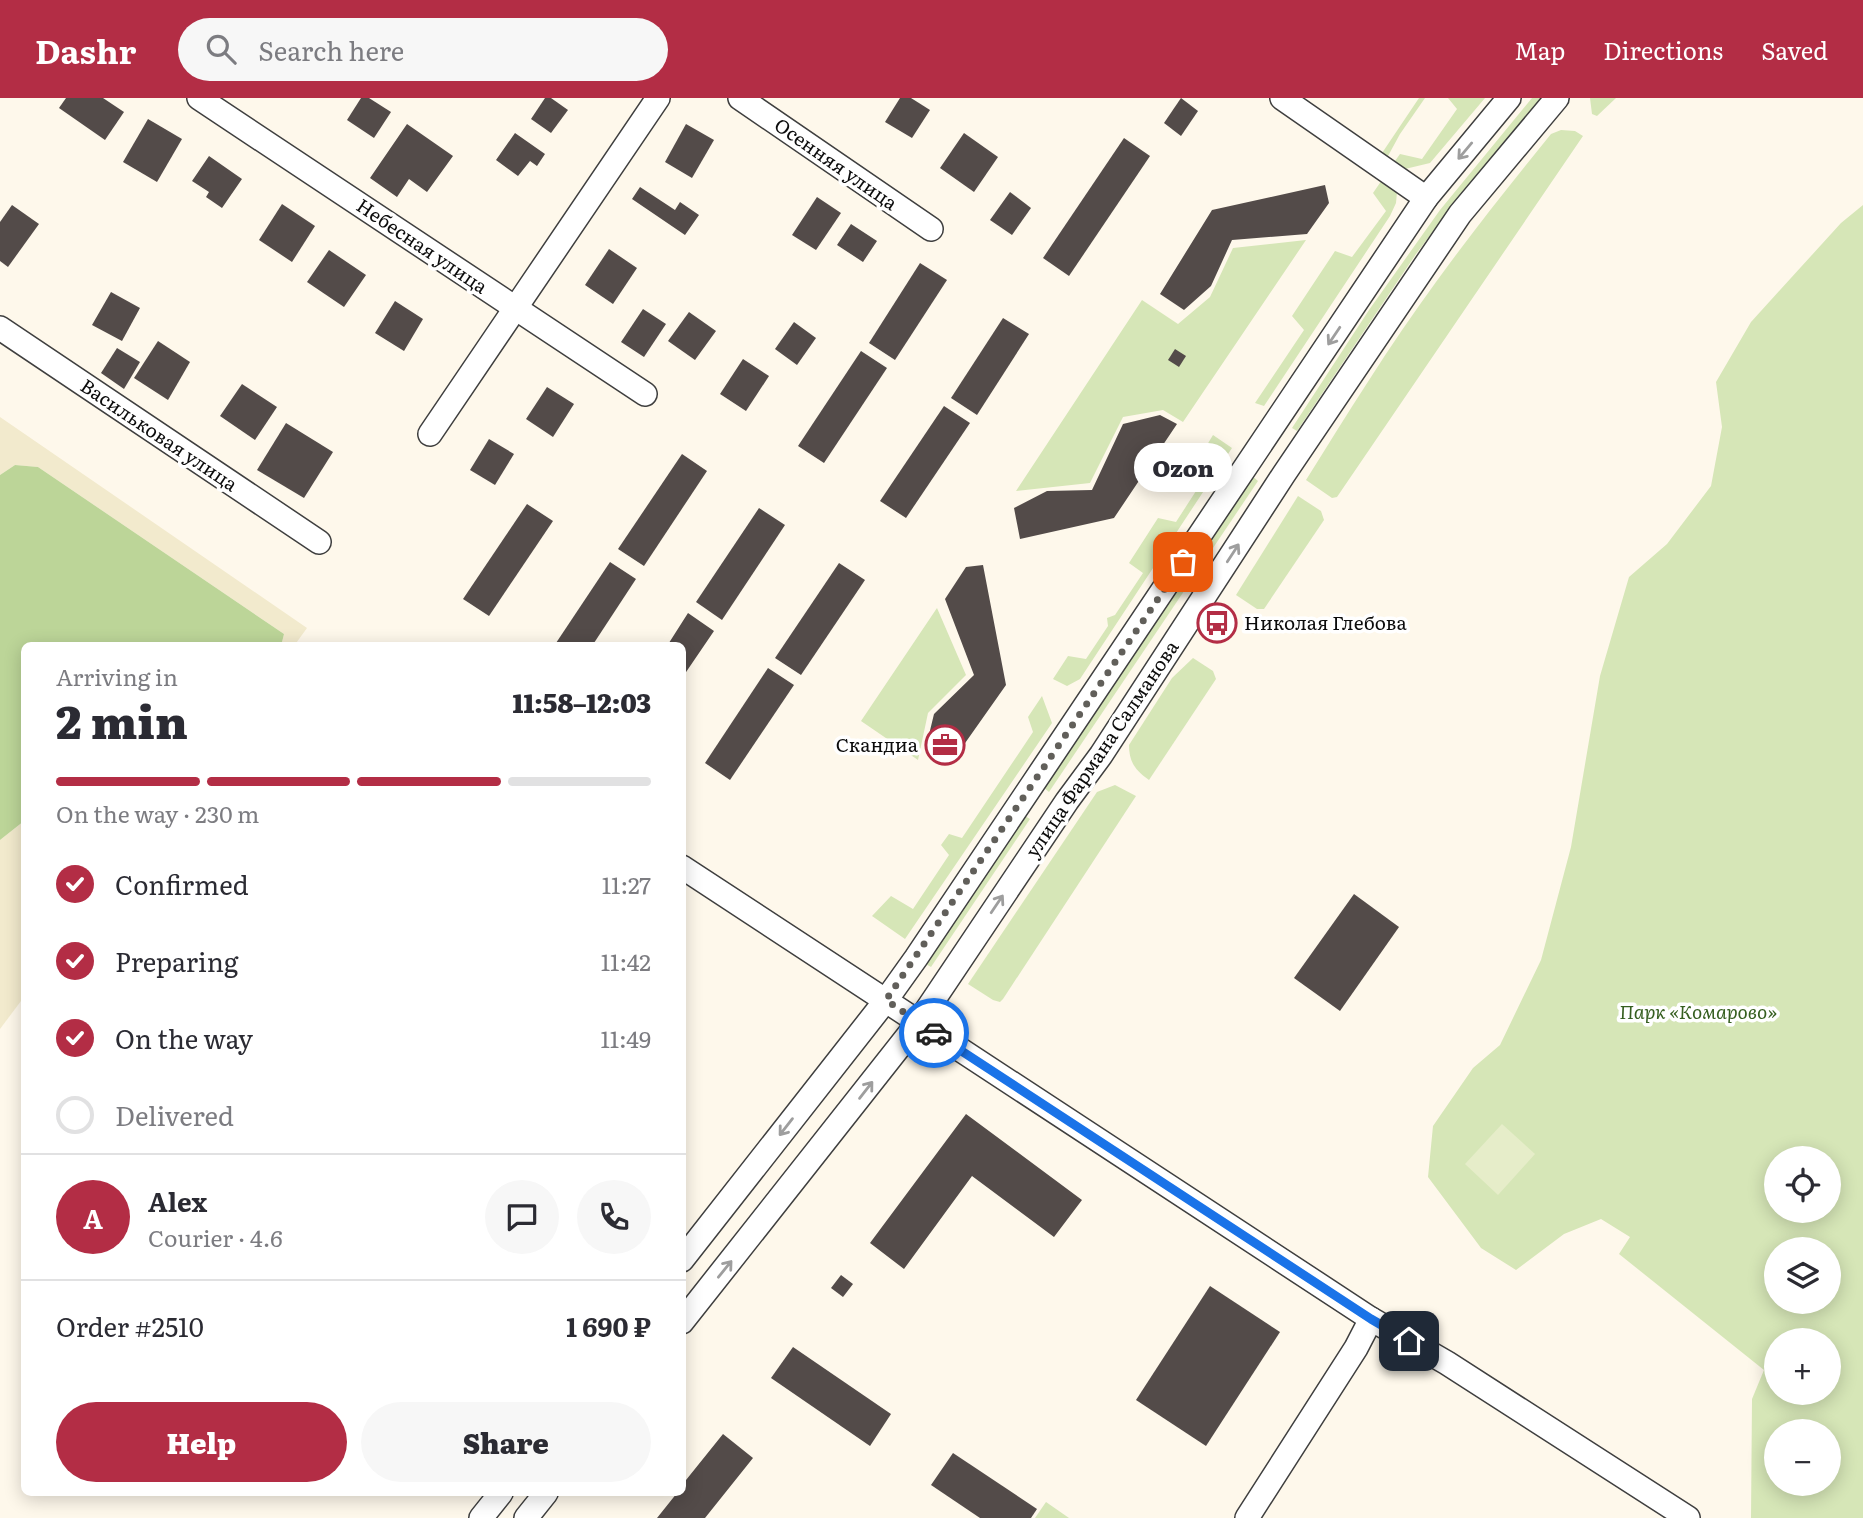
<!DOCTYPE html>
<meta charset="utf-8">
<style>
body{margin:0;font-family:Literata,serif;background:#f7f7f7;color:#2b2b33;height:100vh;display:flex;flex-direction:column;font-size:26px;white-space:nowrap}
*{box-sizing:border-box;margin:0}
p{font-size:23px;color:#7c7c81}
.icon{flex:none;width:38px;height:38px;fill:none;stroke:currentColor;stroke-width:2;stroke-linecap:round;stroke-linejoin:round}
.map{position:relative;flex:1;overflow:hidden}
.details{position:absolute;left:21px;top:544px;width:665px;height:854px;display:flex;flex-direction:column;background:#fff;border-radius:10px;box-shadow:0 4px 18px #0003}
.details>*{flex:none}
.buttons{position:absolute;left:1764px;top:1048px;display:grid;gap:14px}
.buttons a{display:grid;place-items:center;width:77px;height:77px;border-radius:50%;background:#fff;box-shadow:0 4px 18px #0003;font-size:35px}
.pin{position:absolute;display:grid;place-items:center;width:60px;height:60px;color:#fff;margin:-30px;border-radius:14px;box-shadow:0 4px 10px #0006}
.courier{position:absolute;display:grid;place-items:center;width:70px;height:70px;margin:-35px;border:5px solid #1a73e8;border-radius:50%;background:#fff;color:#222;box-shadow:0 2px 9px #0007}
.bubble{position:absolute;height:49px;border-radius:24px;background:#fff;box-shadow:0 4px 18px #0003;font-size:23px;font-weight:800;line-height:49px;text-align:center}
.headline em{font-style:normal;font-weight:800}
.headline div{display:flex;flex-direction:column-reverse}
.headline{display:flex;align-items:center;justify-content:space-between;height:119px;padding:0 35px}
h1{font-size:46px;font-weight:800;line-height:52px}
.bar{display:grid;grid-template-columns:repeat(4,1fr);gap:10px 7px;align-content:center;height:84px;padding:0 35px}
.bar i{height:9px;border-radius:5px;background:#e1e1e2}
.bar .active{background:#b32d45}
.bar p{grid-column:span 4}
.line{display:flex;align-items:center;gap:18px;padding:0 35px;border-top:2px solid #e1e1e2}
.line div{flex:1}
.round{display:grid;place-items:center;flex:none;width:74px;height:74px;border-radius:37px;background:#f7f7f7}
ol{padding:0 35px;list-style:none}
li{display:flex;align-items:center;gap:21px;height:77px}
li p{margin-inline-start:auto}
li .icon{padding:7px;border-radius:50%;background:#b32d45;color:#fff;stroke-width:4}
li:last-child{color:#7c7c81}
li i{width:38px;height:38px;border:4px solid #e1e1e2;border-radius:50%}
.cta{display:flex;gap:14px;margin-top:auto;padding:14px 35px}
.cta a{flex:1;height:80px;border-radius:42px;background:#b32d45;color:#fff;font-size:28px;font-weight:800;line-height:80px;text-align:center}
.cta a+a{background:#f7f7f7;color:#2b2b33}
header{display:flex;align-items:center;gap:42px;box-sizing:border-box;height:98px;padding:0 35px;background:#b32d45;color:#fff}
header strong{font-size:33px}
nav{display:flex;gap:38px;margin-inline-start:auto;font-size:24px}
.search{width:490px;height:63px;background:#f7f7f7;display:flex;align-items:center;gap:18px;box-sizing:border-box;padding:0 24px;border-radius:38px;color:#7c7c81;font-size:26px}
.map>svg:first-child{display:block}
.farmland{fill:#f2eacd}
.green{fill:#d6e6b7;fill-rule:evenodd}
.forest{fill:#bcd598}
.pitch{fill:#e6edc9}
.building{fill:#534b49}
.lines{fill:none;stroke-linecap:round;stroke-linejoin:round}
.minor-casing{stroke:#3f3f3f;stroke-width:26}
.minor{stroke:#fff;stroke-width:23}
.oneway{stroke:#9e9e9e}
.done{stroke:#615f5a;stroke-width:7;stroke-dasharray:0 12.6}
.route{stroke:#1a73e8;stroke-width:9}
.labels{text-anchor:middle;stroke-width:7;stroke-linejoin:round;paint-order:stroke}
.street-label{font-size:19px;fill:#0c0c0c;stroke:#fff}
.poi-label{font-size:19px;fill:#0c0c0c;stroke:#fff;text-anchor:start}
.park-label{font-size:19px;font-style:italic;fill:#365f20;stroke:#fff}
</style>
<header>
<strong>Dashr</strong>
<div class="search"><svg class="icon" aria-label="search" viewBox="0 0 24 24"><circle cx="10" cy="10" r="6"/><path d="M15 15l6 6"/></svg>Search here</div>
<nav><a>Map</a><a>Directions</a><a>Saved</a></nav>
</header>
<div class="map">
<svg width="1863" height="1420" viewBox="0 0 1863 1420">
<rect width="100%" height="100%" fill="#fef8eb"/>
<g class="farmland">
<path d="M0,319L307,530L294,548H281L284,536L38,369L15,367L0,377Z"/>
<path d="M24,723V899L0,931V742Z"/>
</g>
<g class="green">
<path d="M1419,0H1425L1400,36L1382,69L1376,64Z"/>
<path d="M1448,0H1485L1430,65L1405,71L1395,63L1400,56L1422,61L1457,11Z"/>
<path d="M1532,0H1541L1468,87L1416,156L1297,333L1292,330L1369,212L1440,112Z"/>
<path d="M1590,0H1616L1597,18L1592,16Z"/>
<path d="M1561,32L1575,33L1583,38L1337,399L1332,400L1306,382C1348,315 1389,248 1436,184C1473,133 1512,84 1551,36Z"/>
<path d="M1384,79L1397,94L1396,105L1390,118L1264,308L1255,305L1304,232L1292,218L1335,153L1352,159L1386,113L1373,95Z"/>
<path d="M1863,107V1420H1751L1752,1301L1764,1272L1619,1156L1630,1139L1601,1121L1564,1136L1516,1172L1481,1150L1428,1079L1433,1028L1473,970L1500,947L1541,862L1571,749L1600,578L1629,479L1667,446L1711,388L1722,329L1716,284L1751,224L1841,125ZM1776,1060H1829V1113H1776ZM1776,1152H1829V1204H1776ZM1776,1242H1829V1295H1776ZM1776,1334H1829V1386H1776Z"/>
<path d="M1306,142L1183,324L1163,312L1123,319L1090,385L1016,393L1142,202L1178,226L1210,199L1233,150Z"/>
<path d="M1213,337L1232,350L1080,581L1067,588L1053,581L1068,558L1086,561L1108,528L1107,520L1115,517L1143,475L1129,465L1158,420L1176,424L1216,362L1207,347Z"/>
<path d="M1251,377L1258,383L1049,694L1043,689Z"/>
<path d="M1298,398L1321,413L1324,422L1264,511H1257L1236,497Z"/>
<path d="M937,510L966,577L928,615L918,662L861,623Z"/>
<path d="M1193,560L1213,573L1216,581L1149,682C1135,672 1129,664 1129,647L1172,580Z"/>
<path d="M1042,598L1052,625L905,841L872,818L891,798L913,811L949,757L941,747L949,736L962,740L1033,634L1028,619Z"/>
<path d="M1115,687L1136,698L1003,901L1000,904L993,902L968,886L1097,694Z"/>
<path d="M1025,718L1030,721L931,869L924,865Z"/>
<path d="M1046,1404L1069,1420H1035Z"/>
</g>
<path class="forest" d="M15,367L38,369L284,536L281,548H24V723L0,742V377Z"/>
<path class="pitch" d="M1502,1026L1535,1056L1498,1097L1465,1066Z"/>
<g class="building">
<path d="M66,0H103L124,14L105,42L59,10Z"/>
<path d="M361,0H369L391,14L374,40L347,22Z"/>
<path d="M545,0H551L568,12L551,35L531,21Z"/>
<path d="M900,0H911L930,12L912,40L885,24Z"/>
<path d="M1181,0L1198,13L1181,38L1164,25Z"/>
<path d="M148,21L182,41L157,84L123,64Z"/>
<path d="M407,26L453,58L427,94L409,81L397,99L370,80Z"/>
<path d="M686,26L714,42L692,80L665,64Z"/>
<path d="M515,35L545,56L537,68L530,63L518,78L496,62Z"/>
<path d="M964,35L998,59L974,94L940,70Z"/>
<path d="M1124,40L1150,58L1069,178L1043,160Z"/>
<path d="M209,58L242,81L222,110L206,99L209,94L192,83Z"/>
<path d="M1325,87L1329,105L1307,136L1232,142L1211,188L1184,212L1160,196L1212,112Z"/>
<path d="M640,89L675,112L680,104L699,117L685,137L632,101Z"/>
<path d="M1010,94L1031,110L1012,137L990,122Z"/>
<path d="M817,99L841,115L816,152L792,137Z"/>
<path d="M282,106L315,128L292,164L259,142Z"/>
<path d="M12,107L39,126L8,169L0,163V124Z"/>
<path d="M851,126L877,143L863,164L837,147Z"/>
<path d="M609,151L637,170L613,206L585,187Z"/>
<path d="M329,152L366,177L344,209L307,184Z"/>
<path d="M920,165L947,182L895,262L869,245Z"/>
<path d="M111,194L140,210L122,243L92,227Z"/>
<path d="M395,203L423,221L404,253L375,235Z"/>
<path d="M643,211L666,226L644,259L621,244Z"/>
<path d="M689,214L716,233L695,262L668,243Z"/>
<path d="M1003,220L1029,236L977,317L951,300Z"/>
<path d="M794,224L816,240L797,267L775,251Z"/>
<path d="M158,243L190,264L168,302L134,280Z"/>
<path d="M117,250L140,264L124,291L101,275Z"/>
<path d="M1175,251L1186,258L1179,269L1168,262Z"/>
<path d="M861,253L887,270L824,365L798,348Z"/>
<path d="M743,261L769,278L746,313L720,296Z"/>
<path d="M242,286L277,309L255,342L220,318Z"/>
<path d="M547,289L574,306L553,339L526,321Z"/>
<path d="M944,308L970,325L906,420L880,403Z"/>
<path d="M1160,317L1177,326L1114,420L1020,441L1014,410L1047,393L1092,392L1123,326Z"/>
<path d="M286,325L333,354L304,400L257,372Z"/>
<path d="M489,341L514,356L495,387L470,372Z"/>
<path d="M682,356L707,373L644,468L618,451Z"/>
<path d="M527,406L553,423L489,518L463,501Z"/>
<path d="M759,410L785,427L722,522L696,504Z"/>
<path d="M610,464L636,481L592,548H554Z"/>
<path d="M839,465L865,482L801,577L775,560Z"/>
<path d="M983,467L1006,587L951,665L926,649L934,616L974,577L945,501L966,469Z"/>
<path d="M688,515L714,533L682,580V548H667Z"/>
<path d="M768,570L794,587L730,682L705,665Z"/>
<path d="M1354,796L1399,829L1340,913L1294,880Z"/>
<path d="M966,1016L1082,1102L1054,1139L972,1078L904,1171L870,1145Z"/>
<path d="M841,1177L853,1186L843,1199L831,1190Z"/>
<path d="M1210,1188L1280,1234L1206,1348L1136,1302Z"/>
<path d="M793,1249L891,1316L870,1348L771,1280Z"/>
<path d="M723,1336L753,1360L705,1420H657L677,1395H682V1387Z"/>
<path d="M953,1355L1037,1411L1031,1420H980L931,1387Z"/>
</g>
<g class="lines">
<g class="minor-casing">
<g id="minor">
<path d="M199,0L645,296"/>
<path d="M740,0L931,131"/>
<path d="M1282,0L1426,100"/>
<path d="M0,230L319,444"/>
<path d="M430,336L658,0"/>
<path d="M682,769L1371,1221L1447,1265L1688,1420"/>
<path d="M682,1162L886,902L916,860L1426,100L1509,0"/>
<path d="M682,1224L918,925L1067,703L1101,657L1284,376L1460,116L1557,0"/>
<path d="M481,1420L501,1395"/>
<path d="M526,1420L546,1395"/>
<path d="M1247,1420L1356,1250L1371,1221"/>
</g>
</g>
<use href="#minor" class="minor"/>
</g>
<defs><path id="oneway-shaft" d="M-6 0H5M1.5-3L5.5 0L1.5 3" fill="none" stroke-width="1.6" stroke-linecap="round" stroke-linejoin="round" transform="scale(1.75)"/></defs>
<g class="oneway">
<use href="#oneway-shaft" transform="translate(1465 53) rotate(130)"/>
<use href="#oneway-shaft" transform="translate(1334 238) rotate(124)"/>
<use href="#oneway-shaft" transform="translate(1233 455) rotate(-57)"/>
<use href="#oneway-shaft" transform="translate(997 806) rotate(-56)"/>
<use href="#oneway-shaft" transform="translate(866 992) rotate(-52)"/>
<use href="#oneway-shaft" transform="translate(786 1029) rotate(128)"/>
<use href="#oneway-shaft" transform="translate(725 1171) rotate(-51)"/>
</g>
<g class="lines">
<path class="done" d="M934,935L886,902L1183,464"/>
<path class="route" d="M934,935L1371,1221L1409,1243"/>
</g>
<defs>
<g id="bus-ring" transform="scale(2.0125)"><circle r="9.5" fill="#fff" stroke="#b32d45" stroke-width="1.5"/><path d="M-5-6H5V4H4V6H2V4H-2V6H-4V4H-5ZM-3.5-4V0h7V-4ZM-3.5 1.2v1.5H-2V1.2ZM2 1.2v1.5H3.5V1.2Z" fill="#b32d45"/></g>
<g id="office-ring" transform="scale(2.0125)"><circle r="9.5" fill="#fff" stroke="#b32d45" stroke-width="1.5"/><path d="M-6-3h4V-5.5h4V-3h4V5H-6ZM-1-4.5V-3h2v-1.5ZM-6 0V1H6V0Z" fill="#b32d45"/></g>
</defs>
<g fill-rule="evenodd">
<use href="#bus-ring" x="1217" y="525"/>
<use href="#office-ring" x="945" y="647"/>
</g>
<g class="labels">
<g class="street-label">
<text transform="translate(836 66) rotate(35)" y="7">Осенняя улица</text>
<text transform="translate(422 148) rotate(34)" y="7">Небесная улица</text>
<text transform="translate(159 337) rotate(34)" y="7">Васильковая улица</text>
<text transform="translate(1102 651) rotate(-56)" y="7">улица Фармана Салманова</text>
</g>
<g class="poi-label">
<text x="1244" y="532">Николая Глебова</text>
<text x="918" y="654" text-anchor="end">Скандиа</text>
</g>
<g class="park-label">
<text x="1698" y="921">Парк «Комарово»</text>
</g>
</g>
</svg>
<div class="buttons">
<a><svg class="icon" aria-label="locate" viewBox="0 0 24 24"><circle cx="12" cy="12" r="6"/><path d="M12 2v4M12 18v4M2 12h4M18 12h4"/></svg></a>
<a><svg class="icon" aria-label="layers" viewBox="0 0 24 24"><path d="M12 4l9 5-9 5-9-5zM3 14l9 5 9-5"/></svg></a>
<a>+</a>
<a>−</a>
</div>
<div class="pin" style="left:1183px;top:464px;background:#ea580c"><svg class="icon" aria-label="bag" viewBox="0 0 24 24"><path d="M5 8h14l-1 12H6zM9 8a3 3 0 0 1 6 0"/></svg></div>
<div class="pin" style="left:1409px;top:1243px;background:#1f2937"><svg class="icon" aria-label="home" viewBox="0 0 24 24"><path d="M3 11l9-7 9 7M6 9v11h12V9"/></svg></div>
<div class="courier" style="left:934px;top:935px"><svg class="icon" aria-label="car" viewBox="0 0 24 24"><path d="M5 17H2v-5l4-1 3-4h7l3 4 3 1v5h-3M9 17h6M6 11h13"/><circle cx="7" cy="17" r="2"/><circle cx="17" cy="17" r="2"/></svg></div>
<div class="bubble" style="left:1134px;top:345px;width:98px">Ozon</div>
<section class="details">
<div class="headline"><div><h1>2 min</h1><p>Arriving in</p></div><em>11:58–12:03</em></div>
<div class="bar"><i class="active"></i><i class="active"></i><i class="active"></i><i></i><p>On the way · 230 m</p></div>
<ol>
<li><svg class="icon" aria-label="check" viewBox="0 0 24 24"><path d="M5 12l5 5 9-10"/></svg>Confirmed<p>11:27</p></li>
<li><svg class="icon" aria-label="check" viewBox="0 0 24 24"><path d="M5 12l5 5 9-10"/></svg>Preparing<p>11:42</p></li>
<li><svg class="icon" aria-label="check" viewBox="0 0 24 24"><path d="M5 12l5 5 9-10"/></svg>On the way<p>11:49</p></li>
<li><i></i>Delivered</li>
</ol>
<div class="line" style="height:126px"><b class="round" style="background:#b32d45;color:#fff">A</b><div><b>Alex</b><p>Courier · 4.6</p></div><a class="round"><svg class="icon" aria-label="chat" viewBox="0 0 24 24"><path d="M4 5h16v11H9l-5 4z"/></svg></a><a class="round"><svg class="icon" aria-label="phone" viewBox="0 0 24 24"><path d="M5 4h4l2 5-3 2q2 4 5 5l2-3 5 2v4C11 20 4 13 5 4z"/></svg></a></div>
<div class="line" style="height:91px"><div>Order #2510</div><b>1 690 ₽</b></div>
<div class="cta"><a>Help</a><a>Share</a></div>
</section>
</div>
